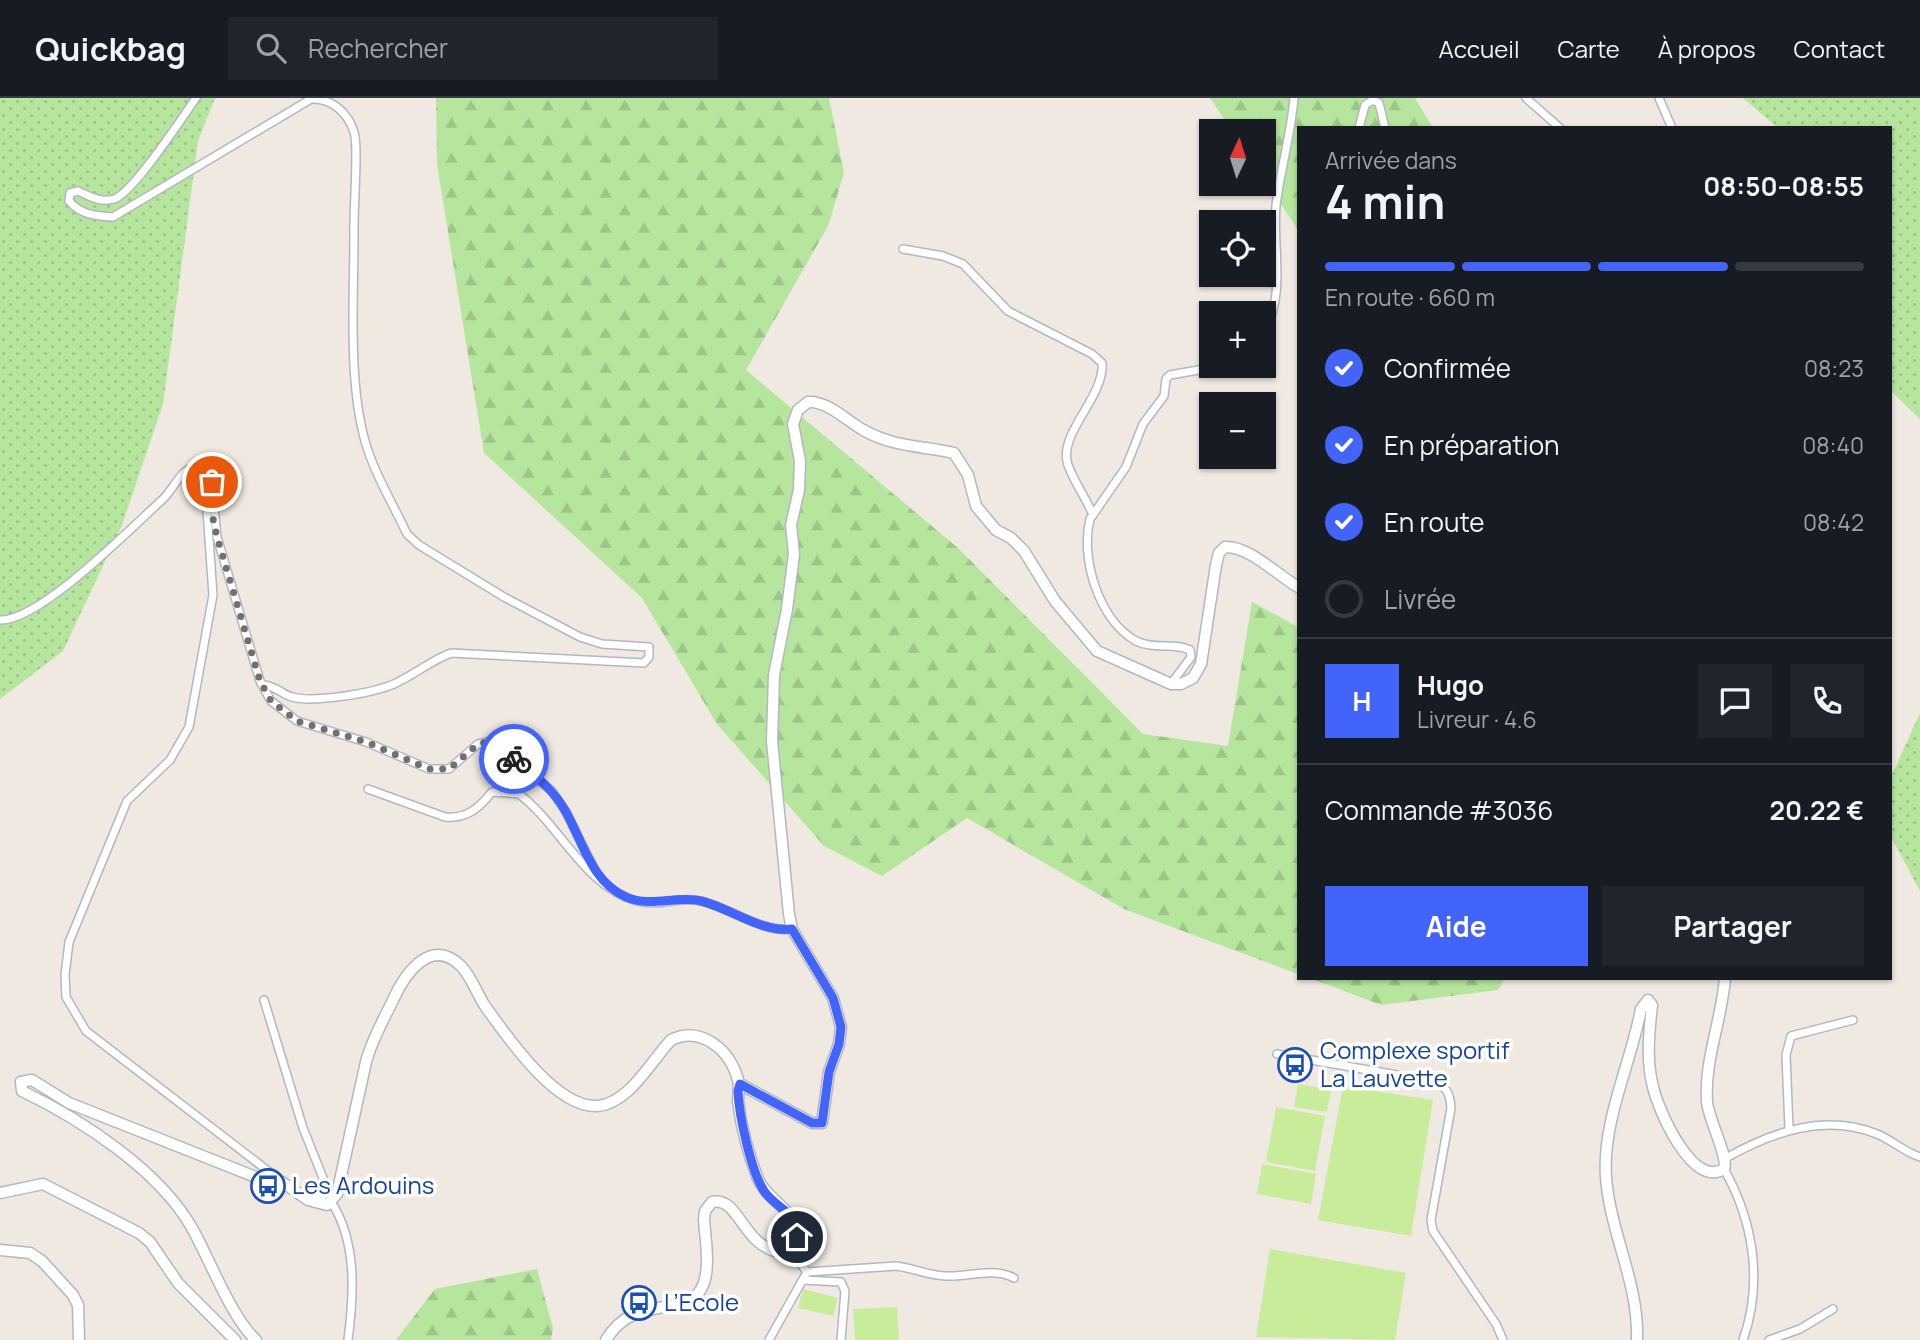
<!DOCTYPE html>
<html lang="fr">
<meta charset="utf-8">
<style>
body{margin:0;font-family:Manrope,sans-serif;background:#20242c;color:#f1f3f6;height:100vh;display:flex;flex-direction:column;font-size:26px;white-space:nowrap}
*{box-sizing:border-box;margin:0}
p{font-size:23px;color:#9ea1a6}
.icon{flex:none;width:38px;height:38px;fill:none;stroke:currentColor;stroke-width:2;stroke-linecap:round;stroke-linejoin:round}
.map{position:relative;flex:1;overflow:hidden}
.panel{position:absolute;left:1297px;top:28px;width:595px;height:854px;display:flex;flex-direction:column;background:#171b24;border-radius:0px;box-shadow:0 2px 5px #0004}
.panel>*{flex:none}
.needle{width:46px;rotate:4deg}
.buttons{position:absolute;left:1199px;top:21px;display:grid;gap:14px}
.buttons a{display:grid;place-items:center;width:77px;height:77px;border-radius:0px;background:#171b24;box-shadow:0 2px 5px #0004;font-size:35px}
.pin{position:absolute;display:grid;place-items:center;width:60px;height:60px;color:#fff;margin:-30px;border:4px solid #fff;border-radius:50%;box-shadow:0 2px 7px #0007}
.courier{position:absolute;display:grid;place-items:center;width:70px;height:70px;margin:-35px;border:5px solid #4264fb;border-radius:50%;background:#fff;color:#222;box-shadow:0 2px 9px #0007}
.overview em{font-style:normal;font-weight:700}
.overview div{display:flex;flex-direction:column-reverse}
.overview{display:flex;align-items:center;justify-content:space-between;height:119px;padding:0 28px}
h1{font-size:46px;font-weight:700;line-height:52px}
.bar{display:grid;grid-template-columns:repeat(4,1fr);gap:10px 7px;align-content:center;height:84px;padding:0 28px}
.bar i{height:9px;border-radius:5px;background:#363941}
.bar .on{background:#4264fb}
.bar p{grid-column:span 4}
.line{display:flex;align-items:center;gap:18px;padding:0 28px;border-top:2px solid #363941}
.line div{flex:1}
.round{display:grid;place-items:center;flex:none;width:74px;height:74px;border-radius:0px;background:#20242c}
ol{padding:0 28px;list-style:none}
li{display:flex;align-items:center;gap:21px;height:77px}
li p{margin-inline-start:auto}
li .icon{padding:7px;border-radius:50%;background:#4264fb;color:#fff;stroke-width:4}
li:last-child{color:#9ea1a6}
li i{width:38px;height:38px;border:4px solid #363941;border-radius:50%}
.primary-button{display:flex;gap:14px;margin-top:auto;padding:14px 28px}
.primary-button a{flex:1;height:80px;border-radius:0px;background:#4264fb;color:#fff;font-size:28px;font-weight:700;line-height:80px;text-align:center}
.primary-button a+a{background:#20242c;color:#f1f3f6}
header{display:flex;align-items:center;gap:42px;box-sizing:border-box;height:98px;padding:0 35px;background:#171b24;border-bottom:2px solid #363941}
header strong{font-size:33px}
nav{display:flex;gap:38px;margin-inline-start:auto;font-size:24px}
.search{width:490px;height:63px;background:#20242c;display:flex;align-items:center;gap:18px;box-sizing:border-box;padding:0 24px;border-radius:0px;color:#9ea1a6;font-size:26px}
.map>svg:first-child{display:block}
.grass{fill:url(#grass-dots)}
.forest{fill:url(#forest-firs)}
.pitch{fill:#c9ec9a}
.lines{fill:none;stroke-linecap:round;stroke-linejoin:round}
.street-casing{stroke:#b4b7c1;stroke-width:10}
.secondary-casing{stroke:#b4b7c1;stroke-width:13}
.street{stroke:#fff;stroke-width:7}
.secondary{stroke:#fff;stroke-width:10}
.done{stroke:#726f6d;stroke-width:7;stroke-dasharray:0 12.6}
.route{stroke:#4264fb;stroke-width:9}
.labels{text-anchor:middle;stroke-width:7;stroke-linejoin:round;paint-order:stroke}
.transit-label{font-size:24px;fill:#164399;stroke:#fff;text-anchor:start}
</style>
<header>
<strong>Quickbag</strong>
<div class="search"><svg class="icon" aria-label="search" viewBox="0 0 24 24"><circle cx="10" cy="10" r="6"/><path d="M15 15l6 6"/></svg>Rechercher</div>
<nav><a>Accueil</a><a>Carte</a><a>À propos</a><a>Contact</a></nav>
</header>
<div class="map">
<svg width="1920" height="1242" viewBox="0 0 1920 1242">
<defs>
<pattern id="grass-dots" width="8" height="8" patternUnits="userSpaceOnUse" patternTransform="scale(1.75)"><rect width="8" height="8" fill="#b6e59e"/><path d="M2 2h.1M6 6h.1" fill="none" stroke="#9dc588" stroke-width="1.8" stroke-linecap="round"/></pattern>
<pattern id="forest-firs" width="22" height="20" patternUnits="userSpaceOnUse" patternTransform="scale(1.75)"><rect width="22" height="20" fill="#b6e59e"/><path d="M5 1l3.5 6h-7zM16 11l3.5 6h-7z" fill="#9dc588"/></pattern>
</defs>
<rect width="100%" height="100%" fill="#efe9e1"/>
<g class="grass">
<path d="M0,0H215L198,43L163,306L122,427L63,553L0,601Z"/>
<path d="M1743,0H1920V321L1890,292V30H1778Z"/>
<path d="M1920,615V793L1890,737V681Z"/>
</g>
<g class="forest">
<path d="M436,0H829L844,75L828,128L746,272L958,450L1143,636L1228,648L1252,504L1298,529V876L1124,811L967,720L882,778L824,748L717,626L642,500L484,355L437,66Z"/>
<path d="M1210,0H1415L1433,30H1298V132L1264,80V33H1232Z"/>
<path d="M1310,880H1505L1498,892L1381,907Z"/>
<path d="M537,1171L553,1230L551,1242H396L435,1191Z"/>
</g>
<g class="pitch">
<path d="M1298,986L1331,992L1327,1014L1294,1009Z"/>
<path d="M1343,988L1433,1002L1411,1138L1318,1122Z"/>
<path d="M1276,1009L1325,1018L1315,1073L1266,1064Z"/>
<path d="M1262,1066L1316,1076L1311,1106L1257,1096Z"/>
<path d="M1270,1151L1406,1175L1395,1242L1256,1239Z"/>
<path d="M803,1191L838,1200L833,1218L798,1210Z"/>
<path d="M897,1209L899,1242H855L853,1211Z"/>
</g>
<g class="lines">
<g class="street-casing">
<g id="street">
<path d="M196,0C182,20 133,95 114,101C100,105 89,98 78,93L70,95L69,103C81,117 96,118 113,119L311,1C332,0 348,15 354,34C359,47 353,116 354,136C354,199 348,283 365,343C374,375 393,406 407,436L419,447L504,499L580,539L602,546L649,549V559L644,565L451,555C430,563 414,577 394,586C373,595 314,605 292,599C281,596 278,589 264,587"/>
<path d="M1526,0L1560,30"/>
<path d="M1659,0L1672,30"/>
<path d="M1359,30L1365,7L1373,2L1379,5L1385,30"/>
<path d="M903,151L943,158L963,166L1008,213L1092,256L1102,265C1105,299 1057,336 1068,367C1074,384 1086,400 1093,417"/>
<path d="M1264,232C1288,196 1270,139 1277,100C1282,66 1291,35 1294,0"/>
<path d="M202,374L205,385L213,497L189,629L170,662L127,703L69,844L65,877L66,899L86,933L272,1076V1081"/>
<path d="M0,522C40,523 131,430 163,401C174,391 181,369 197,369L211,379L217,439L260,583L271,603L297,623L366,644L429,671H449L478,646L487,644L495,647L552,693L566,714L599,780"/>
<path d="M1171,586L1191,559L1190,552C1174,544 1154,552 1136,543C1099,522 1080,461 1090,421L1126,369L1143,326L1164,298L1166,281L1170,277L1221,268"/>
<path d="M368,691L445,719C467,721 479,710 492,694L519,696C560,727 585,789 637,803C658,809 681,798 701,803C731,810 762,835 792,831"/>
<path d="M264,902L303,1030L327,1090L323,1098L308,1094L302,1097"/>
<path d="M1277,956L1431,983C1446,988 1450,994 1451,1010L1431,1122L1433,1133L1496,1226L1503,1242"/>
<path d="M1789,1030L1786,957L1791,938L1853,922"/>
<path d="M1726,1060C1772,1034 1825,1015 1877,1036C1892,1042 1904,1054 1920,1059"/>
<path d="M1724,1071C1754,1124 1763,1185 1743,1242"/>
<path d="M332,1105C357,1145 354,1196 348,1242"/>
<path d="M807,1174L896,1168C914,1170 929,1178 946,1178C968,1179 994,1169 1014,1180"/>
<path d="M803,1182L841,1184L845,1193L841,1242"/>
<path d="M769,1242L807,1174L788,1150"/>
<path d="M1769,1242L1800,1231L1833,1211"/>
</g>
</g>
<g class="secondary-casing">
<g id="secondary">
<path d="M740,986L812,1025H822L829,974L839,946L841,929L833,900L792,831L789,816L772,643L774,577L787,511L794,456L791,427L799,392L800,363L793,326L798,312L808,304C827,302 848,324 865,333C894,349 923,348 954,355L968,377L976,408L996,432L1011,440L1024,453L1055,503L1097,553L1171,586H1181L1193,580L1201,566L1216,467L1219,455L1225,449C1249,448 1276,476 1298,489"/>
<path d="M0,1095L43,1086L139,1135L150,1144L178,1185L235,1242"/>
<path d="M0,1152L30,1155L42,1163L73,1197L78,1207L79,1242"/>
<path d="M256,1242C232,1221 209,1160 192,1130C159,1072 82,1022 22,993L21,984L32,982L69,1005L258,1080L282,1084L308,1102L327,1107L337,1096L366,964C372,941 384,921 394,900C405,876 431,838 461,868C471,878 477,896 485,908C508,940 556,1010 597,1008C629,1006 651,963 671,942C701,927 730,952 738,982C740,989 738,996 738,1003C741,1027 749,1058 758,1081C768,1105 807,1117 794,1145L779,1154C742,1147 739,1098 712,1104L705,1113L704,1121C705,1139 709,1158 706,1176C698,1229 637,1189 606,1242"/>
<path d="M1637,1242C1639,1185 1610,1135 1606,1079C1602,1024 1631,965 1641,911L1648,902L1652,907C1649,935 1646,962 1653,989C1658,1011 1692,1091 1724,1071C1729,1059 1709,1023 1707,1004C1704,963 1722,921 1725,880"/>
</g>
</g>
<use href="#street" class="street"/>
<use href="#secondary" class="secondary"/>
</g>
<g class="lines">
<path class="done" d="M212,384V416L217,439L260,583L271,603L297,623L366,644L429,671H449L478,646L487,644L514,661"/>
<path class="route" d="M514,661C534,676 554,692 566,714C583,745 592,784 626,799C651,810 676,797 701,803C730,810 762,835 792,831L833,900L841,929L839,946L829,974L822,1025H812L740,986L738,993C739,1018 751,1073 764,1093C775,1110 801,1116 797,1139"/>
</g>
<defs>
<g id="bus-ring" transform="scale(1.75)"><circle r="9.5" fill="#fff" stroke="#1a4fb4" stroke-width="1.5"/><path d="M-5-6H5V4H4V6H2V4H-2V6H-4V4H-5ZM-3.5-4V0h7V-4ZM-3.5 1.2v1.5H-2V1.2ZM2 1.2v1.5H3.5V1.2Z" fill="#1a4fb4"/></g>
</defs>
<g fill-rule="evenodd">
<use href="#bus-ring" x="1295" y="967"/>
<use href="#bus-ring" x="268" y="1088"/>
<use href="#bus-ring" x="639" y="1205"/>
</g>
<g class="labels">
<g class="transit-label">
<text x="1320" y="961">Complexe sportif<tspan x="1320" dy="28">La Lauvette</tspan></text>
<text x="292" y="1096">Les Ardouins</text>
<text x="664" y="1213">L’Ecole</text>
</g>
</g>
</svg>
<div class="buttons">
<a><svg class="needle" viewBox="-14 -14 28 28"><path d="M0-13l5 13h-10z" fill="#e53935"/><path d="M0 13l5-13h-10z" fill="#9ea1a6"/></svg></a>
<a><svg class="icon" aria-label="locate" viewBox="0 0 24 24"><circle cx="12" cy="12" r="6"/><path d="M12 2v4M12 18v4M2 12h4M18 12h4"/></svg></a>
<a>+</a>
<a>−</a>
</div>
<div class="pin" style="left:212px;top:384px;background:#ea580c"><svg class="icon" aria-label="bag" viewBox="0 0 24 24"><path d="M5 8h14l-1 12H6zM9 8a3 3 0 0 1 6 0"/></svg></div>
<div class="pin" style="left:797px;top:1139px;background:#1f2937"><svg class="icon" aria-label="home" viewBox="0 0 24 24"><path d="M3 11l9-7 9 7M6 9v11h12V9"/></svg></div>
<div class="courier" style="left:514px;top:661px"><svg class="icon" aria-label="bike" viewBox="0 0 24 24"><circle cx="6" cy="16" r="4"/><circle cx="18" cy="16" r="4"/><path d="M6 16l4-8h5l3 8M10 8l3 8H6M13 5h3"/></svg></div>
<section class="panel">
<div class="overview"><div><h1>4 min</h1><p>Arrivée dans</p></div><em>08:50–08:55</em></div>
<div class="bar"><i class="on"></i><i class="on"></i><i class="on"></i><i></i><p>En route · 660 m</p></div>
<ol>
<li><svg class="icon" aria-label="check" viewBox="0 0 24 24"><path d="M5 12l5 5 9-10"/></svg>Confirmée<p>08:23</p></li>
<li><svg class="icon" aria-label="check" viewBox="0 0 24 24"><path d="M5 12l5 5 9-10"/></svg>En préparation<p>08:40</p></li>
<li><svg class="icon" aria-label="check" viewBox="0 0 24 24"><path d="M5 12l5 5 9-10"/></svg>En route<p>08:42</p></li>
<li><i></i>Livrée</li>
</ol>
<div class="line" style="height:126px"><b class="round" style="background:#4264fb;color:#fff">H</b><div><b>Hugo</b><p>Livreur · 4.6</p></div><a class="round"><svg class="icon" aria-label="chat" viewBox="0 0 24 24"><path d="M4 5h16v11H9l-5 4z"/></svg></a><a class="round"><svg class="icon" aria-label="phone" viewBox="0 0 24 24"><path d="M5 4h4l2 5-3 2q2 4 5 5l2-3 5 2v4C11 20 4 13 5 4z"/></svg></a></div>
<div class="line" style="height:91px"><div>Commande #3036</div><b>20.22 €</b></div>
<div class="primary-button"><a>Aide</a><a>Partager</a></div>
</section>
</div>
